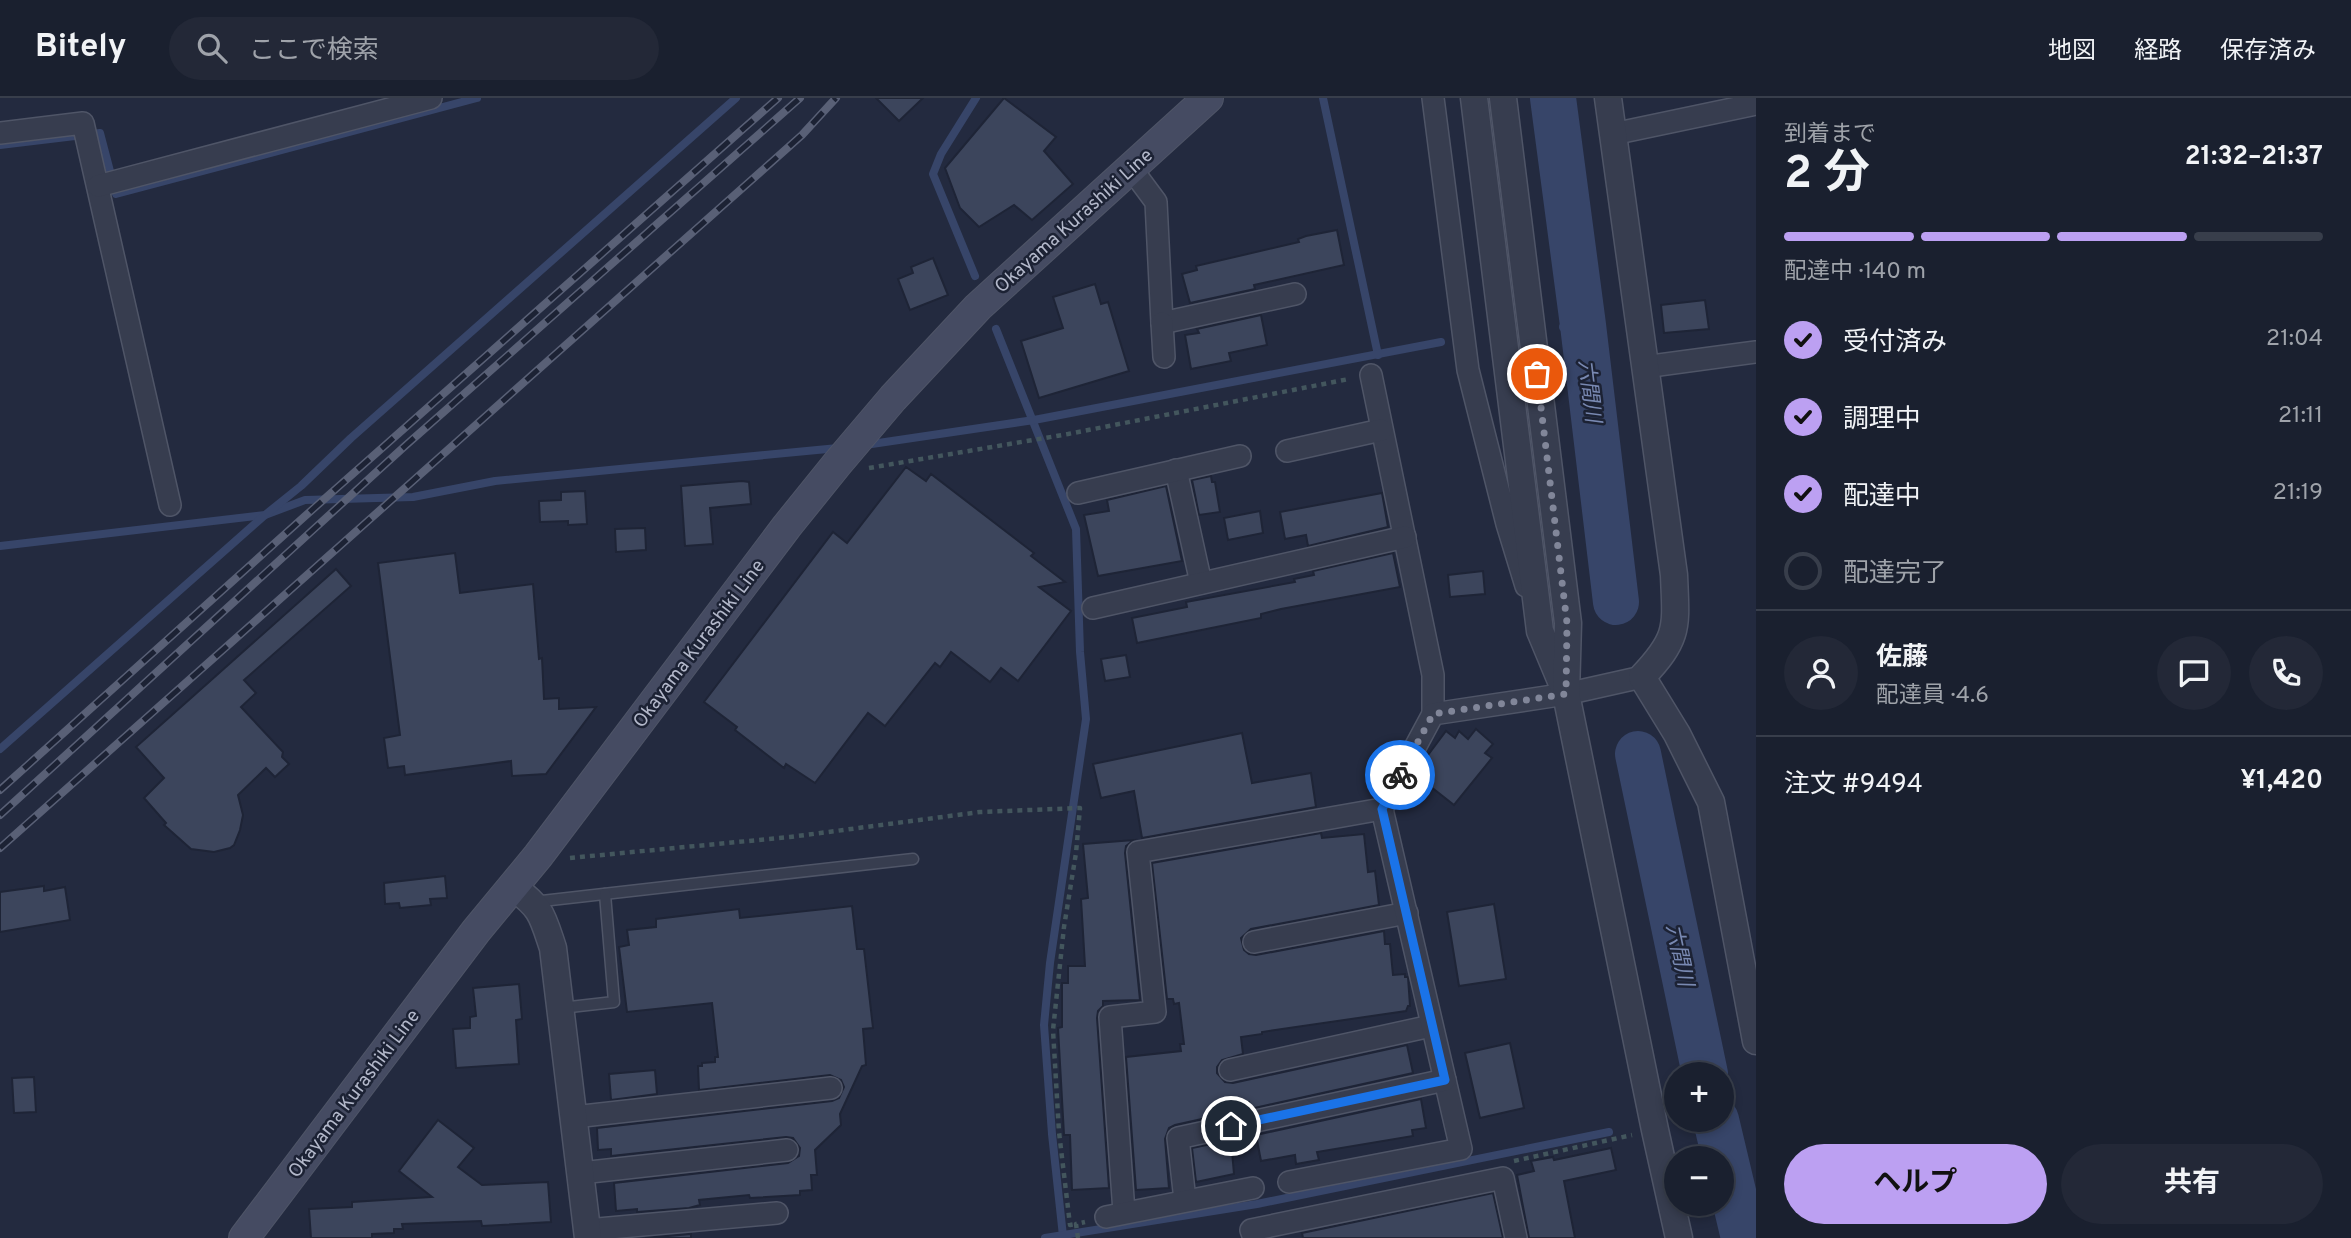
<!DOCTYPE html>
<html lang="ja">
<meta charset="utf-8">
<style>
body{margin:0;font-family:Overpass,"Noto Sans JP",sans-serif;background:#232837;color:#f1f3f6;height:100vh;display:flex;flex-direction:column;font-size:26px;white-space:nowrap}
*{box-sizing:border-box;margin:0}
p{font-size:23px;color:#9fa3aa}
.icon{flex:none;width:38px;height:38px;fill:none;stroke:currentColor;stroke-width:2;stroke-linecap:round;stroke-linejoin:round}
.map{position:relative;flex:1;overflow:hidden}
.drawer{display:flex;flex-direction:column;background:#1a202f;width:595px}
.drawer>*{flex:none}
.controls{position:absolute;left:1664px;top:964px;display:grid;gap:14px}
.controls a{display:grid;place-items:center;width:70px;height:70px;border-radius:50%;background:#1a202f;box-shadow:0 4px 10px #0003,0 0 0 2px #383e4b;font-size:35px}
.pin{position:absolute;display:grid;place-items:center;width:60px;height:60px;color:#fff;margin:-30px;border:4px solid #fff;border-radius:50%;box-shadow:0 2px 7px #0007}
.courier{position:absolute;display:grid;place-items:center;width:70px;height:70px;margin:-35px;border:5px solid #1a73e8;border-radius:50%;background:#fff;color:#222;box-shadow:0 2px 9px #0007}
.summary em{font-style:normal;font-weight:700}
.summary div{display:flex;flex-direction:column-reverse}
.summary{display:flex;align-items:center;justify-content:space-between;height:119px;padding:0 28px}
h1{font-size:46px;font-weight:700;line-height:52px}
.bar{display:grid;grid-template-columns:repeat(4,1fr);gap:10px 7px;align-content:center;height:84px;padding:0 28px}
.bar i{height:9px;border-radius:5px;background:#383e4b}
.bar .on{background:#bca0f2}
.bar p{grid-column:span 4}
.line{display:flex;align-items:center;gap:18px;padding:0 28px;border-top:2px solid #383e4b}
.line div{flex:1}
.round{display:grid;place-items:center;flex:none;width:74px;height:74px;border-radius:37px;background:#232837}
ol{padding:0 28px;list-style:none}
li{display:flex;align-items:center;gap:21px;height:77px}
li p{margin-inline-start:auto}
li .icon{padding:7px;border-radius:50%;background:#bca0f2;color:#111;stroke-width:4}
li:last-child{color:#9fa3aa}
li i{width:38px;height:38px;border:4px solid #383e4b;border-radius:50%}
.button{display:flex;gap:14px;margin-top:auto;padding:14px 28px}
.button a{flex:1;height:80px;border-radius:42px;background:#bca0f2;color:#111;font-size:28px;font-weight:700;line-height:80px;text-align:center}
.button a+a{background:#232837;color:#f1f3f6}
header{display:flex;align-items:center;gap:42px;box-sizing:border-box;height:98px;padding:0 35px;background:#1a202f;border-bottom:2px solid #383e4b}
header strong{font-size:33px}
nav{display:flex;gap:38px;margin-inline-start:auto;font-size:24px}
.search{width:490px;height:63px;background:#232837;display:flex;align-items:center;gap:18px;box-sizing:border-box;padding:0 24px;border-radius:38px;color:#9fa3aa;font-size:26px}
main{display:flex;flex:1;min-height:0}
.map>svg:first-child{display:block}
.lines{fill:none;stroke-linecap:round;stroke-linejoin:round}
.stream{stroke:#374569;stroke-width:8}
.river{stroke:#374569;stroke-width:46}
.building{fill:#3c455c;stroke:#1e2436;stroke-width:2}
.service-casing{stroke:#4f5567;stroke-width:13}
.minor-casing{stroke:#4f5567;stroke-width:24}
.tertiary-casing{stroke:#4f5567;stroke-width:29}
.secondary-casing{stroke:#4f5567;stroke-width:32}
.path{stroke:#43565d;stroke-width:4.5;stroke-dasharray:5 5;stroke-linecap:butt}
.service{stroke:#373d4f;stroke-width:10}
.minor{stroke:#373d4f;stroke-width:21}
.tertiary{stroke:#373d4f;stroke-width:26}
.secondary{stroke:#454b62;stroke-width:30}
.rail-casing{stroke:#596076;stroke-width:8}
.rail{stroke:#1c2234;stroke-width:5;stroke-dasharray:16;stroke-linecap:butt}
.done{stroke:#818699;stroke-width:7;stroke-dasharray:0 12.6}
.route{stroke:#1a73e8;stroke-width:9}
.labels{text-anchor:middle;stroke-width:5;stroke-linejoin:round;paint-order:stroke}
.street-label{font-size:19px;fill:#b3b8ca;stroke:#1c2234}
.water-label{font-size:21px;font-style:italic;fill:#7989b2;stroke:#1c2234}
</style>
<header>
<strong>Bitely</strong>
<div class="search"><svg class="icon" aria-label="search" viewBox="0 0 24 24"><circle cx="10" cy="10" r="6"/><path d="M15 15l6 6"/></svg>ここで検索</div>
<nav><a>地図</a><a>経路</a><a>保存済み</a></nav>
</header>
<main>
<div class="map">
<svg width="1756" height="1140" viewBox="0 0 1756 1140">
<rect width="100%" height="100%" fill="#232a3f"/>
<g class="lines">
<g class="stream">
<path d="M1323,0L1378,257"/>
<path d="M0,47L100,35L116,96L477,0"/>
<path d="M975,178L933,76L941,56L976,0"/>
<path d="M1563,229L1583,227"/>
<path d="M996,231L1076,431L1080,554L1086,621L1050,865L1044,927L1052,1036L1063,1138"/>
<path d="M865,347L1034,322L1441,244"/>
<path d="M0,448L265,417L305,402L413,399L495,383L838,350"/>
<path d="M0,651L265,417L301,388L351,340L736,0"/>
<path d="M1045,1140L1257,1106L1609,1034"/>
</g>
<g class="river">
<path d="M1553,0L1583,227L1616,504"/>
<path d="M1638,656L1705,976"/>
<path d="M1716,1022L1744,1140"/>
</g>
</g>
<g class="building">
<path d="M876,0H923L899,23Z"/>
<path d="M1004,0L1056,39L1044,53L1073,86L1032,122L1014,107L979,129L960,110L945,70Z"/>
<path d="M1337,132L1344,167L1254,187L1255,191L1190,205L1182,176L1197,172L1196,168L1299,144L1298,141L1306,138Z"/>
<path d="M933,160L948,197L910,212L898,181L913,175L911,169Z"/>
<path d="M1095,186L1101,206L1108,204L1129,273L1039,300L1021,243L1063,230L1053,199Z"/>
<path d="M1705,202L1709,231L1664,235L1661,207Z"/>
<path d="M1261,217L1267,247L1229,255L1231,263L1191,271L1185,237L1199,235L1197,231Z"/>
<path d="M906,369L926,383L931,376L1034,455L1031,458L1065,484L1039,489L1071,513L1018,583L1001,570L990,584L951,554L940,569L935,565L885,628L868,615L815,685L786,666L784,670L735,632L737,629L704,604L833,434L847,445Z"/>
<path d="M1211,378L1212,384H1215L1220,414L1199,417L1192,382Z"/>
<path d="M742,383L749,384L751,406L710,410L713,446L685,448L681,388Z"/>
<path d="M1166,388L1182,463L1098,478L1084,417L1109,413L1107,402Z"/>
<path d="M585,393L587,426L568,427V423L540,424L539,403L561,402V394Z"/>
<path d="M1382,395L1388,429L1308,448L1306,437L1285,441L1280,414Z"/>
<path d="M1260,413L1263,435L1228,442L1224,420Z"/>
<path d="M645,430L646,452L616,454L615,431Z"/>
<path d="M455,455L460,495L533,486L539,561L542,560L544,601L559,600V611L596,609L546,676L512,678L511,663L405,677L404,668L388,670L384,640L400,637L378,465Z"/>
<path d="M1393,455L1400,489L1281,511L1261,516V520L1137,545L1132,520L1187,509L1186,504L1295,484L1294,481L1314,477L1313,473Z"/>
<path d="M336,471L351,488L244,582L256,595L241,609L283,654L282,659L289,666L275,679L266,670L238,697L243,717L240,732L234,747L230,750L214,754L191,751L164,727L166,725L144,700L164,680L136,649Z"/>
<path d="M1483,473L1485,496L1450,499L1448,477Z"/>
<path d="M1126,557L1130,579L1105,583L1101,561Z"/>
<path d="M1476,631L1493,646L1485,655L1492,660L1454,707L1421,681L1427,673L1419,669L1446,633L1455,640L1459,633L1468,641Z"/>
<path d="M1242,635L1252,685L1311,675L1316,709L1142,740L1134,693L1101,700L1093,666Z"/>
<path d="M1321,735L1322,740L1364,736L1368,774L1375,773L1379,807L1251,831L1241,840L1244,852L1249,856L1256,857L1384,833L1385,846H1390L1393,877L1405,876V879H1408L1410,908H1408L1406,913L1262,934V936L1241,939L1243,956L1222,962L1217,969V975L1225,984L1233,985L1407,947L1413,975L1250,1011L1249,1004L1229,1007V1015L1175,1027L1169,1030L1165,1041L1169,1090L1136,1092L1126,959L1181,953L1180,946H1184L1179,905L1174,906L1173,901H1167L1152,765Z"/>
<path d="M1134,742L1126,748L1125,755L1140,902L1103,903V908L1098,913L1097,920L1109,1090L1072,1092L1070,1037H1064L1058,930L1062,929V885H1068V868H1085L1081,801L1088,800L1083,746Z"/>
<path d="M445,778L447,800L430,801L431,807L400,810L399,805L385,806L384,785Z"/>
<path d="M44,788V793L65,789L70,822L0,834V794Z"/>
<path d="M1494,806L1506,881L1459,888L1447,814Z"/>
<path d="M852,808L857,851H864L873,930L863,931L866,967L862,968L840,1016L841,1027L815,1052L817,1077H811L812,1092L800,1093V1097L750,1100L749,1097L699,1102L700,1107L689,1110L637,1114V1111L616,1113L614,1085L788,1065L799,1058L800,1050L793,1040L786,1039L611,1058V1051L598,1052L597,1030L832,1003L839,1000L844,989L841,982L830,977L699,992L698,968H702V965L715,964V959H718L712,905L627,914L619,849L629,847L627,832L656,829V821L739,811L740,820Z"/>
<path d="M519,886L522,921L516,922L519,966L456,970L453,931L470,930V919L476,918L473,890Z"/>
<path d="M1510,945L1524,1010L1480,1020L1465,955Z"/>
<path d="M655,972L657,996L611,1002L609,976Z"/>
<path d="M34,979L36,1014L14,1015L12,980Z"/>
<path d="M1421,1001L1426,1030L1412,1032L1413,1038L1317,1054L1319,1062L1296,1066L1295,1057L1261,1063L1256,1037Z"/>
<path d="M438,1022L474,1050L458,1069L482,1087L548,1084L551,1124L482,1128L481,1123L402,1126L403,1131H394V1135L372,1136V1140H311L309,1111L352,1109V1104L432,1099L399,1073Z"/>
<path d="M1231,1042L1234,1076L1196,1084L1192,1050Z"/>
<path d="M1611,1050L1616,1072L1564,1083L1575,1140H1529L1517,1077L1534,1073L1531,1063L1553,1059L1554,1062Z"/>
<path d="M1493,1095L1503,1140H1303L1302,1135Z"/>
<path d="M691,1136V1140H645Z"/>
</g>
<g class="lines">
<g class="service-casing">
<g id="service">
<path d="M533,804L913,761"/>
<path d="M561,910L614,904L605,796"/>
</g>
</g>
<g class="minor-casing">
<g id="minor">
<path d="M1433,0L1468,272L1507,426L1526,488"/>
<path d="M0,35L83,25L170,407"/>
<path d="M1613,36L1756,6"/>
<path d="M1130,69L1156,104L1162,225L1295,196"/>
<path d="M98,88L431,0"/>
<path d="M1162,225L1164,259"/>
<path d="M1644,269L1756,254"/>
<path d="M1371,277L1433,577V616"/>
<path d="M1287,353L1381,332"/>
<path d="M1176,372L1201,485"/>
<path d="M1078,395L1240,358"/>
<path d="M1093,510L1405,439"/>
<path d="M1254,844L1407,815"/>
<path d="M1230,972L1431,928"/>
<path d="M574,1019L831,990"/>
<path d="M581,1075L787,1052"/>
<path d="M1289,1084L1461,1051L1382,711L1433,616L1566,596L1642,579"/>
<path d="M1185,1102L1178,1040L1445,982"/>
<path d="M1124,1114L1110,919L1155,914L1138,754L1382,711"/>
<path d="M1106,1119L1253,1090"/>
<path d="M587,1132L777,1115"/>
<path d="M1254,1140L1251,1132L1503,1080L1516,1140"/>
</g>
</g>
<g class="tertiary-casing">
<g id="tertiary">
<path d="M1474,0L1540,533L1563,588"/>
<path d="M1503,0L1568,525L1566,596L1655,1032L1679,1140"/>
<path d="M1608,0L1674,477C1676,529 1680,539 1642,579L1677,636L1711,704L1756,943"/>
<path d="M513,789C542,810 542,817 553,850L588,1140"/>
</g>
</g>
<g class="secondary-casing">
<path id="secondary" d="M244,1140L476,833L538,758L787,428L837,366L893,300L978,209L1208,0"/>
</g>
<g class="path">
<path d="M869,370L1068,336L1349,281"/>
<path d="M570,760L790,739L980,714L1080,710L1076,755L1064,829L1053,932L1059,1034L1070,1127L1076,1126"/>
<path d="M1514,1063L1632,1037"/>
<path d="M1078,1140L1076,1126L1085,1124"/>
</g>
<use href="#service" class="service"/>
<use href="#minor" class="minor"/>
<use href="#tertiary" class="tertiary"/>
<use href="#secondary" class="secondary"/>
<g class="rail-casing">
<g id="rail">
<path d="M0,692L304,419L778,0"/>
<path d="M0,717L405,348L800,0"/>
<path d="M0,750L802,37L836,0"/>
</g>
</g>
<use href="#rail" class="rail"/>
</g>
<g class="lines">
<path class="done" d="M1400,677L1433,616L1566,596L1567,525L1537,276"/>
<path class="route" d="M1231,1028L1445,982L1382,711L1400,677"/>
</g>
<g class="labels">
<g class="street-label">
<text transform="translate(1073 122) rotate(-42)" y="7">Okayama Kurashiki Line</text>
<text transform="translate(698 545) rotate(-53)" y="7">Okayama Kurashiki Line</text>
<text transform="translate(353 995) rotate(-53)" y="7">Okayama Kurashiki Line</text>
</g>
<g class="water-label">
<text transform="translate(1590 293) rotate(83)" y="7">六間川</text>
<text transform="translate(1680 857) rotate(78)" y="7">六間川</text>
</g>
</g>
</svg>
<div class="controls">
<a>+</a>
<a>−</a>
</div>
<div class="pin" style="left:1537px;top:276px;background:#ea580c"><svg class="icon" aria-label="bag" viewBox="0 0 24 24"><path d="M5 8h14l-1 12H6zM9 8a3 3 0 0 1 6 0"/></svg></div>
<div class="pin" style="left:1231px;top:1028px;background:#1f2937"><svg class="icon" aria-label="home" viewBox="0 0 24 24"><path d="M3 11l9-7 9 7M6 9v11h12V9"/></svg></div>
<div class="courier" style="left:1400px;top:677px"><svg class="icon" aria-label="bike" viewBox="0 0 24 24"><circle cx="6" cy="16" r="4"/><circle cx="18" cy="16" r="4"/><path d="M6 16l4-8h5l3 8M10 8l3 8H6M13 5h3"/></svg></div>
</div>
<section class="drawer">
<div class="summary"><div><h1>2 分</h1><p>到着まで</p></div><em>21:32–21:37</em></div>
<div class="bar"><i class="on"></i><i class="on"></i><i class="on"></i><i></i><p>配達中 · 140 m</p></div>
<ol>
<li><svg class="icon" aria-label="check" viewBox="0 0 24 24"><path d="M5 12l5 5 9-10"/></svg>受付済み<p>21:04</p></li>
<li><svg class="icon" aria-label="check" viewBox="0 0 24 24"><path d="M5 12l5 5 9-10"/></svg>調理中<p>21:11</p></li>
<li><svg class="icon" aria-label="check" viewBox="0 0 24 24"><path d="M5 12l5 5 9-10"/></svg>配達中<p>21:19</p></li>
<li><i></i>配達完了</li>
</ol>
<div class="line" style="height:126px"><a class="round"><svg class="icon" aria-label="person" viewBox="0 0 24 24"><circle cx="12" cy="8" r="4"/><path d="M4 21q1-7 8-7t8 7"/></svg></a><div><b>佐藤</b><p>配達員 · 4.6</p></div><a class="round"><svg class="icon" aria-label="chat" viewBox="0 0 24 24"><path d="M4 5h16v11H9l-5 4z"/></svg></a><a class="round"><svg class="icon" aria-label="phone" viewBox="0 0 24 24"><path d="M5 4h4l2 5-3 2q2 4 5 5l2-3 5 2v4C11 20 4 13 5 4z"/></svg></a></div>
<div class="line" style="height:91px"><div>注文 #9494</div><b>¥1,420</b></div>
<div class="button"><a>ヘルプ</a><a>共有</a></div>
</section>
</main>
